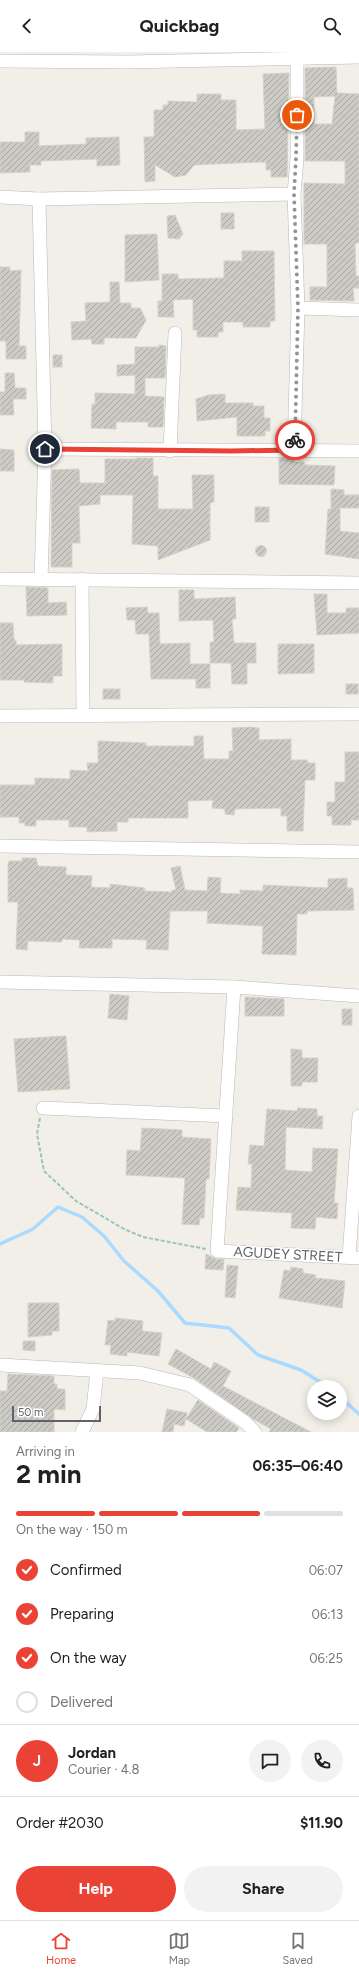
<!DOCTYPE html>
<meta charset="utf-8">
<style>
body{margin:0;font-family:Figtree,sans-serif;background:#f2f2f2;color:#202124;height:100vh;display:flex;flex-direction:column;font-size:15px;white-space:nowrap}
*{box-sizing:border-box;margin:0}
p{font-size:13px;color:#757577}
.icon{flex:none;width:22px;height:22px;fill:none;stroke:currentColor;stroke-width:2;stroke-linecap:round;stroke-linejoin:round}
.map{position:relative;height:1380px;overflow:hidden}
.details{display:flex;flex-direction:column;background:#fff;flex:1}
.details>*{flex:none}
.tools{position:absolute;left:307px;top:1328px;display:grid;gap:8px}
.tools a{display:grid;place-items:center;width:40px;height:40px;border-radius:50%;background:#fff;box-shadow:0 2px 10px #0003;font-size:20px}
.scale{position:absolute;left:12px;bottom:10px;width:89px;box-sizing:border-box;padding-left:4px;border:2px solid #5f6368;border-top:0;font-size:11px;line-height:14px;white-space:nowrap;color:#5f6368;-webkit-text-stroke:3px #fff;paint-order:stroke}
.pin{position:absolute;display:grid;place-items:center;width:34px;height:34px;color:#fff;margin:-17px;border:2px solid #fff;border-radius:50%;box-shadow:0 1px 4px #0007}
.courier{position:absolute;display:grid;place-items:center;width:40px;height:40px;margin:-20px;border:3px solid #ea4335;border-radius:50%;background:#fff;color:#222;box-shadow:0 1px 5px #0007}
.headline em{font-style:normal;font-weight:700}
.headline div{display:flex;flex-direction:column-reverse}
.headline{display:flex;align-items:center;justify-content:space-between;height:68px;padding:0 16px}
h1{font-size:26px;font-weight:700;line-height:30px}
.bar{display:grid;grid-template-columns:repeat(4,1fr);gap:6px 4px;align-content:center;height:48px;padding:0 16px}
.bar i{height:5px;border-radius:3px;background:#e0e0e0}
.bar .current{background:#ea4335}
.bar p{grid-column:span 4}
.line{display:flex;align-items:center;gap:10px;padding:0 16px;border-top:1px solid #e0e0e0}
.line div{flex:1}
.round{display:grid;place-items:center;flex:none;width:42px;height:42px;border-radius:21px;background:#f2f2f2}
ol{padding:0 16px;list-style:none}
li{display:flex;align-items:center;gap:12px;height:44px}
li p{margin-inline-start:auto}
li .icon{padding:4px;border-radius:50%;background:#ea4335;color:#fff;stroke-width:4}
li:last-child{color:#757577}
li i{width:22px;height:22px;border:2px solid #e0e0e0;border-radius:50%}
.cta{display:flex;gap:8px;margin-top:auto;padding:8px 16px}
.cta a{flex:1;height:46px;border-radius:24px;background:#ea4335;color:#fff;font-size:16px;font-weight:700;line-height:46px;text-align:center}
.cta a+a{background:#f2f2f2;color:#202124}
header{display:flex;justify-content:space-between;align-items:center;height:52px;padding:0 16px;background:#fff;font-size:18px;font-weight:700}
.dock{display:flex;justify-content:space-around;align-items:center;height:56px;border-top:1px solid #e0e0e0;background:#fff;font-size:11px;color:#757577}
.dock a{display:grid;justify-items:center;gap:2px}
.dock .current{color:#ea4335}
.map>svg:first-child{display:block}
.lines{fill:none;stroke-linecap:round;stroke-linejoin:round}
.stream{stroke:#aadaff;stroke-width:3.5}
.building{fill:url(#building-hatch);stroke:#d6d1c6;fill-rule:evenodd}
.minor-casing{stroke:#b5b8bc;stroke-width:14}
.path{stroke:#9cc7a9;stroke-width:2;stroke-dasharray:4 2;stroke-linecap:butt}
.minor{stroke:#fff;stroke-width:13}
.done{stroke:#929495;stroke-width:4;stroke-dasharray:0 7.2}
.route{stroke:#ea4335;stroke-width:5}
.labels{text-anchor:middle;stroke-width:3;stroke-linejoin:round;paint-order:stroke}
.street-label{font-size:14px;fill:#5f6368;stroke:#fff}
</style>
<header><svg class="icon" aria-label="back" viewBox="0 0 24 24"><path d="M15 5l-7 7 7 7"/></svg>Quickbag<svg class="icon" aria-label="search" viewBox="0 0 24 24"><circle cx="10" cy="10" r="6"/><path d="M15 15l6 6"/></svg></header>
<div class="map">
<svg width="359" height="1380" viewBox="0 0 359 1380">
<defs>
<pattern id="building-hatch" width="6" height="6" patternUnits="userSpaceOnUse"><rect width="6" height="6" fill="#cccac5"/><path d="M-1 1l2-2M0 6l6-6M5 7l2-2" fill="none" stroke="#a9a8a4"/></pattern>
</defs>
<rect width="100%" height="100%" fill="#f1efe8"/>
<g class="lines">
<g class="stream">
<path d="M0,1192L33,1177L58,1155L82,1165L104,1184L124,1209L158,1239L185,1271L229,1276L258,1303L301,1318L328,1335"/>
<path d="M340,1345L359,1362"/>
</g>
</g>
<g class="building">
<path d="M336,15L337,41L359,42V191H355L356,224H359V236H353L354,249L310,248V235H327V192H304V131L345,132V109H305V16ZM335,44L332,72H314V45Z"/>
<path d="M289,21L287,125H271V118H266V110L236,111L194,113L186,123L175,125L155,113V129L145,130L144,85H154V58H163V53H168V49L197,50V42H221V48H236V78L265,77L263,22Z"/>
<path d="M25,80H39V94L86,92V86L119,85L120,113L97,114V107L41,109V113H30V120L0,121V90H25Z"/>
<rect x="221" y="161" width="13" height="16"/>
<path d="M175,163L183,182L179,187L168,186L167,164Z"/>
<path d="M157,182L159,228L125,230V183Z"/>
<path d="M242,199H274L275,269H270V275H243V270H223V280H218V285H197V278H193V247L173,248L174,265H158V249H162V222H178V227L224,226V209H242Z"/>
<path d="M0,215H10V219L21,218L19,294H26V307H6V289H0Z"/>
<path d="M110,230H119L120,251H131V256H140L146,268L136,286H104V292H92L91,287L72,288L71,270L86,269L85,251L110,250Z"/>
<path d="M159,293L166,294L165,326H145V344L164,345L163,375H148V370H116V377L91,376L92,352H95V341L135,342V323L117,324V313L135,312V295H159Z"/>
<rect x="53" y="303" width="9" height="12"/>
<path d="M5,321H14L15,336H26V347H13L14,363H0V340H5Z"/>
<path d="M225,342V351H253V354H264V366H270V379H265V384H237V365L197,369L196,347L209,343Z"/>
<path d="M0,397L14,398V419H0Z"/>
<path d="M136,406H153V424H158V457H193L192,423H214V450L210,451V488L158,508V494L132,492L133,443H100V452L79,454L80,491H72V515H51L52,418L79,417L80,431H105V407H136Z"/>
<path d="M279,406L294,407V410H304L305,413L335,414L334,433L279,432Z"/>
<path d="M331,437L344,438V443H359V456H340V479L359,481V507L325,502L328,457H331Z"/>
<rect x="255" y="455" width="14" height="15"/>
<circle cx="261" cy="499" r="5.5"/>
<path d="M26,535L48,536V551L66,550L67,563L27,564Z"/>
<path d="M179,538H194V547L235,545L236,567H232L234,591H256V611H247V632H232L231,611H210V590H214L213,568L179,569Z"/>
<path d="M314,542H327V561H346V556H359V581L317,583Z"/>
<path d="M147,555L148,561H159L160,592L190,591V612H210V636H196V627H151L149,582H136L135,568H127L126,556Z"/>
<path d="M0,571H13L14,588H16V593L62,592V624H53V631L24,630V628H0Z"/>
<path d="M278,592H314V621L278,622Z"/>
<rect x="346" y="632" width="12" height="10"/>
<rect x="103" y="637" width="17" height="10"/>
<path d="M250,675L259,676V688L291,687V708H307L308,711H315V728H305L303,779H287V764H281V756L235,757L234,763L225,762V757L212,756L213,748L188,749V766H128V770H117V779L87,780V775H69V768H36V774H25V771H19V765H0V733H35V726L70,727V718L88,719L87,711H98V689L146,691V694H194V684H203L204,707H229V699H233L232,676Z"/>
<path d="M345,700H359V768H351V773H332V764H327V750H335V730H345Z"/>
<path d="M22,806H36L38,814L66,815V823L92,824L91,835L110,836V832L145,836L144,839L172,840V838H176L171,816L180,814L185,838L207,839L208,825L221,826L220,841L240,842V838L263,839V833L328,836V827L347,826V836H353L354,858L307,859V862H297L296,903L262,902L263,874L207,871L208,859H170L168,898L146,897L147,888L112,887V896H79L80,888L62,887V890L28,889L27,898L16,897L18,850H8V812L9,809H22Z"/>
<path d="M110,942L129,944L127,968L108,966Z"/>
<path d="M245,945L284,947V964H245Z"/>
<rect x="342" y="957" width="10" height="16"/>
<path d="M66,984L70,1037L18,1040L14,987Z"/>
<path d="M291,997L302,998V1006H318L317,1030H302V1034H291Z"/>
<path d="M298,1056L317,1057V1064H323L322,1077L286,1075L285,1118L312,1120L313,1096L338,1097L334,1151H338L337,1167L316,1165L315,1177L291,1176L292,1161L236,1158L238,1135L251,1136L252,1112H248L250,1093L264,1094L267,1057L297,1059Z"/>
<path d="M142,1076L182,1078V1085L211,1087L209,1127H206L204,1166H200L199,1173L182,1172L185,1126L126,1123L127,1098L140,1099Z"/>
<path d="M206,1202L216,1207H224L223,1218L205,1217Z"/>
<path d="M227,1213L238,1214L235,1246L225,1245Z"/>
<path d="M291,1215L303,1217V1221L316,1223L315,1226L345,1229L342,1256L279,1246L284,1218L290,1219Z"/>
<path d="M28,1251H59V1279H52V1283L28,1285Z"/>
<path d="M115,1266L143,1269L142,1279L162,1281L159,1304L127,1300V1304L110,1302L111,1293H105L108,1268L115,1269Z"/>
<path d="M23,1289H35V1299L23,1298Z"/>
<path d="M176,1297L211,1317L214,1310L231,1319L223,1334L311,1380H269L271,1377L253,1367L194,1326L168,1312Z"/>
<path d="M8,1322L54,1324V1332H57V1337H65V1358L54,1357V1380H0V1339H7Z"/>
<path d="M198,1348L239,1376L236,1380H207L186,1367Z"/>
<path d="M167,1357L187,1361L184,1374L174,1372L173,1380H162Z"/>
</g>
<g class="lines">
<g class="minor-casing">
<g id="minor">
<path d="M0,9L128,10L359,5"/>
<path d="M0,145L39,147L294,142"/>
<path d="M39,147L45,397L41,528"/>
<path d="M298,256L359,258"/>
<path d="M45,397L359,399"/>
<path d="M294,398L298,256L294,142L297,106V6"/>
<path d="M170,399L175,281"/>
<path d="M0,527L359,531"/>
<path d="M82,527L83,662"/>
<path d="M0,664L359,662"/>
<path d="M0,794L359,800"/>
<path d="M0,930L234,935L359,944"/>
<path d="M234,935L217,1199L359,1206"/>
<path d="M43,1056L226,1064"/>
<path d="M349,1205L359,1064"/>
<path d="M0,1313L140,1321L190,1333L245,1370L255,1380"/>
<path d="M82,1380L93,1357L97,1319"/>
</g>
</g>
<path class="path" d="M40,1066L37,1082L44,1119L76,1149L124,1177L143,1185L206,1197"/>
<use href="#minor" class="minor"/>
</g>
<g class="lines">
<path class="done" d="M295,388L298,256L294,142L296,106L297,63"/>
<path class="route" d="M45,397L231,399L294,398L295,388"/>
</g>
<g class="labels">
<g class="street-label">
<text transform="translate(288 1202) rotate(3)" y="5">AGUDEY STREET</text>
</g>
</g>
</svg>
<div class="tools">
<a><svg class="icon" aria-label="layers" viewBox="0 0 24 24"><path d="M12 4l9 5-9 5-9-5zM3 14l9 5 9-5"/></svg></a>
</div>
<div class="scale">50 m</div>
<div class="pin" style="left:297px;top:63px;background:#ea580c"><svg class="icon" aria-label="bag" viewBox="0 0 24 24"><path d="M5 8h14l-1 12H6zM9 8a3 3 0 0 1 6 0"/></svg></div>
<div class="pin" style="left:45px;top:397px;background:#1f2937"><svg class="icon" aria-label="home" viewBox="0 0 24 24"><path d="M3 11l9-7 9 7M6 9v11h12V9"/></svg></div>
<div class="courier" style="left:295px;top:388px"><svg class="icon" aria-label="bike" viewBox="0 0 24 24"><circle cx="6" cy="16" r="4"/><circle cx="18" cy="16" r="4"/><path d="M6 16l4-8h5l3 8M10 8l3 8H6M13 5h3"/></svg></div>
</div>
<section class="details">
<div class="headline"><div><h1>2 min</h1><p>Arriving in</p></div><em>06:35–06:40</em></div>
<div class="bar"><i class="current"></i><i class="current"></i><i class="current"></i><i></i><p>On the way · 150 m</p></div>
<ol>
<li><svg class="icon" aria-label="check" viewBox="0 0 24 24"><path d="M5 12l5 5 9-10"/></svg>Confirmed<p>06:07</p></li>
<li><svg class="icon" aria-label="check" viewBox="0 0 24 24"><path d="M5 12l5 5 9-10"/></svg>Preparing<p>06:13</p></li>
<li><svg class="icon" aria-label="check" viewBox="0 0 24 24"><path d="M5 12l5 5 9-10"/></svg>On the way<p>06:25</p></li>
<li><i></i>Delivered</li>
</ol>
<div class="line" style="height:72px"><b class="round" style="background:#ea4335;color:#fff">J</b><div><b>Jordan</b><p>Courier · 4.8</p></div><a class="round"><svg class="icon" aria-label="chat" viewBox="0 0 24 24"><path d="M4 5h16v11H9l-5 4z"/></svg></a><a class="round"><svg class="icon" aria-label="phone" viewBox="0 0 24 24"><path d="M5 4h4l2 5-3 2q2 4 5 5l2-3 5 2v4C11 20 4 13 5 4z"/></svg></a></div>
<div class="line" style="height:52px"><div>Order #2030</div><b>$11.90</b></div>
<div class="cta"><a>Help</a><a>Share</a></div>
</section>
<nav class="dock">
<a class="current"><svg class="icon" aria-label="home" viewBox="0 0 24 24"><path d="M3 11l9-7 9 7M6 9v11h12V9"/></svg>Home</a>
<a><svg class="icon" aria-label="map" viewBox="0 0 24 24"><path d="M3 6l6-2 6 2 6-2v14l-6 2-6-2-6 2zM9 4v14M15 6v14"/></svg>Map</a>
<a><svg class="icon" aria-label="saved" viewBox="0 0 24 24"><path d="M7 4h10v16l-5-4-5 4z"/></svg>Saved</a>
</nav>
